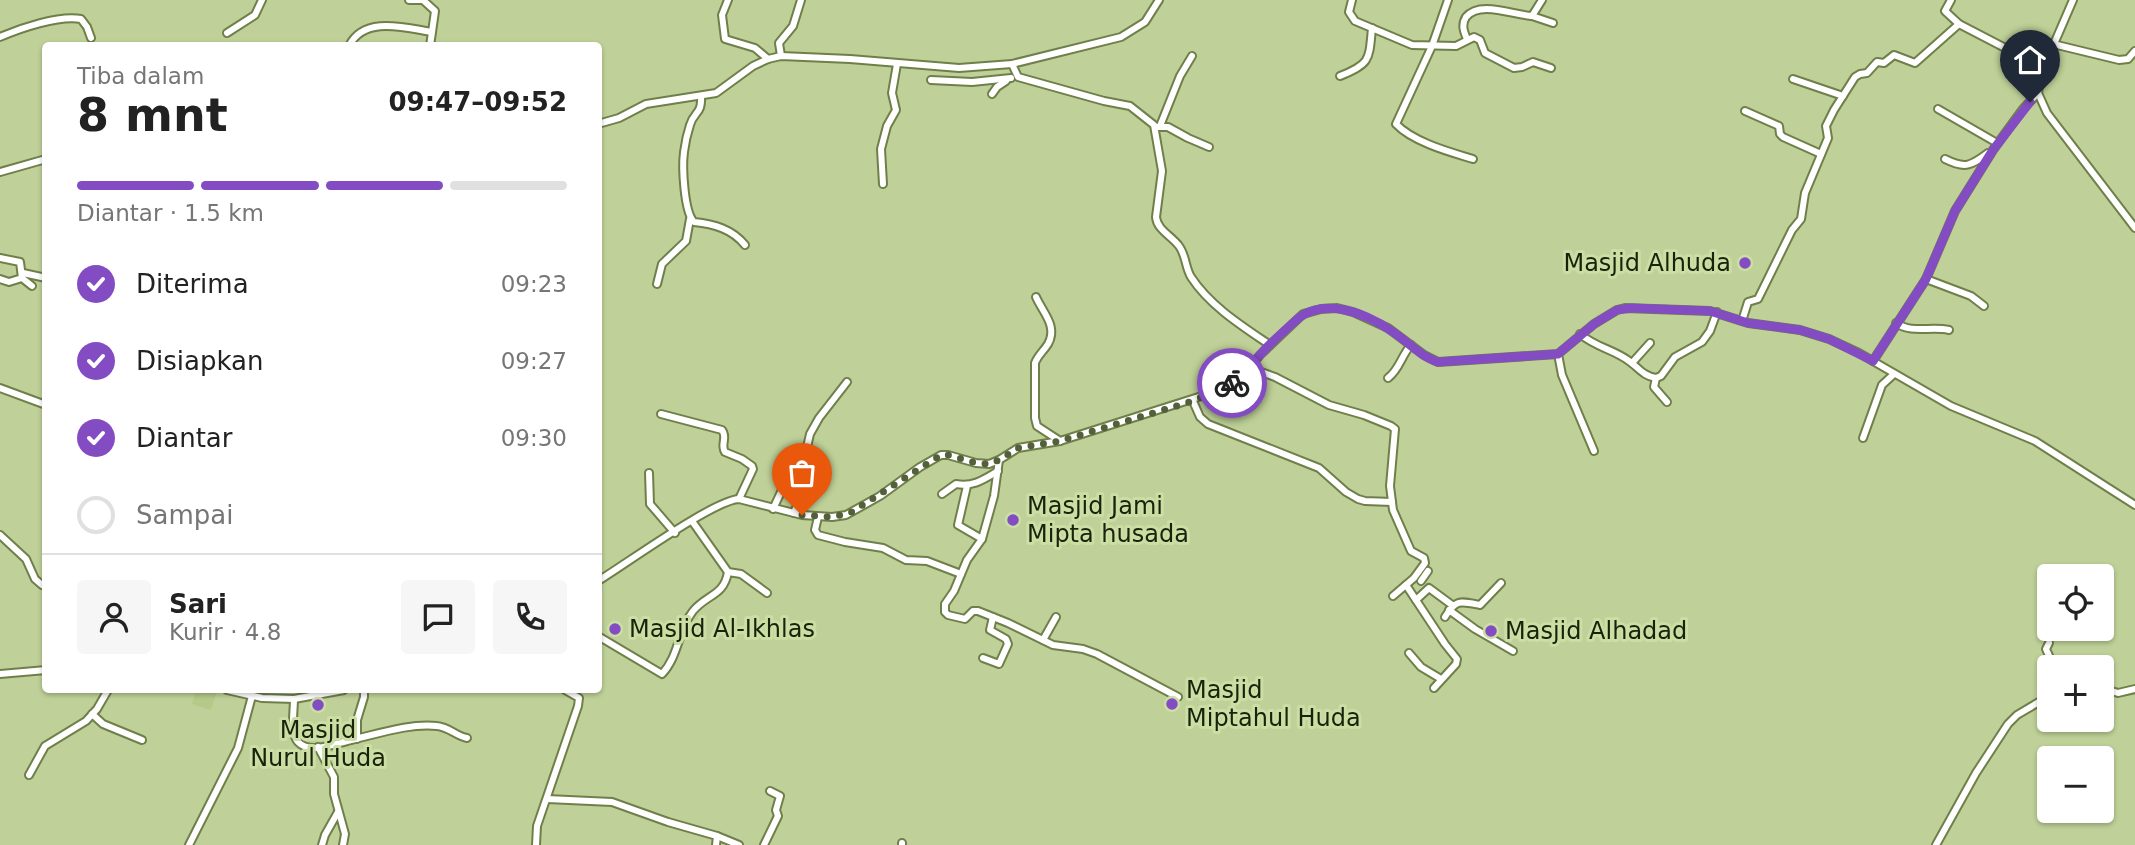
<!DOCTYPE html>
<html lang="id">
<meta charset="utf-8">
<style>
body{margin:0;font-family:"DejaVu Sans",sans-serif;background:#f6f6f6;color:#222;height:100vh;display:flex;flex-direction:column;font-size:26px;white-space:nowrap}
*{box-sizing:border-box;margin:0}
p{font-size:23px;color:#767676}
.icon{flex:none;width:38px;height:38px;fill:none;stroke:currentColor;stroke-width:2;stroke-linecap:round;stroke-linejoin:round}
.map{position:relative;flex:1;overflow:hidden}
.details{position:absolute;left:42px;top:42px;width:560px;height:651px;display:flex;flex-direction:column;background:#fff;border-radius:7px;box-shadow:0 2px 5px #0004}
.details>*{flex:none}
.tools{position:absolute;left:2037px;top:564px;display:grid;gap:14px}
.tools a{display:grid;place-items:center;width:77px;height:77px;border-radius:7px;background:#fff;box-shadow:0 2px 5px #0004;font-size:35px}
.pin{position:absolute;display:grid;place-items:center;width:60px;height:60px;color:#fff;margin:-72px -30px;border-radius:50% 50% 50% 0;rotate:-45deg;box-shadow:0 0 7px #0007}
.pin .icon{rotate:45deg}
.courier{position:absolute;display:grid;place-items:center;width:70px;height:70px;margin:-35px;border:5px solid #844cc3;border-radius:50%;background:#fff;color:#222;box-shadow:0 2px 9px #0007}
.headline em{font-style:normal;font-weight:600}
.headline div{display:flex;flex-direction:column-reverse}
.headline{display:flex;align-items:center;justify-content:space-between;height:119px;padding:0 35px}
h1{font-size:46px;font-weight:600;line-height:52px}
.bar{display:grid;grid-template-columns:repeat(4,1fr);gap:10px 7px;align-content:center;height:84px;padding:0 35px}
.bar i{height:9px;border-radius:5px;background:#e0e0e0}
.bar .current{background:#844cc3}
.bar p{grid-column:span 4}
.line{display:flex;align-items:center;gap:18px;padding:0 35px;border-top:2px solid #e0e0e0}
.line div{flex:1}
.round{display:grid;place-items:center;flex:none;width:74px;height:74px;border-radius:7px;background:#f6f6f6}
ol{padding:0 35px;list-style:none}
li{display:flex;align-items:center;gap:21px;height:77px}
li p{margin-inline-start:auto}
li .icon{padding:7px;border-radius:50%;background:#844cc3;color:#fff;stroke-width:4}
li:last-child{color:#767676}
li i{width:38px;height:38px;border:4px solid #e0e0e0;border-radius:50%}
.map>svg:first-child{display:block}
.built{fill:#b5ca89}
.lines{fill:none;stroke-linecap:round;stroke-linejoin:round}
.minor-casing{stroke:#6f7f49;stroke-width:10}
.minor{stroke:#fff;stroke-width:6}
.done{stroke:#545f3c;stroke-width:7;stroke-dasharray:0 12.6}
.route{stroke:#844cc3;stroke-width:9}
.poi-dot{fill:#844cc3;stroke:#cbdea4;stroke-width:2.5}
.labels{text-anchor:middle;stroke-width:6;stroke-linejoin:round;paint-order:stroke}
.poi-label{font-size:24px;fill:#1b220b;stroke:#cbdea4;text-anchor:start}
</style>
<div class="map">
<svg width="2135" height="845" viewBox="0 0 2135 845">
<rect width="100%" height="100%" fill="#bfd198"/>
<path class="built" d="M196,690L217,691L211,710L192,704Z"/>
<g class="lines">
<g class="minor-casing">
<g id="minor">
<path d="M409,0H421"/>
<path d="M423,0L435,11L430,46"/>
<path d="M728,0L722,15L725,39L755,48L768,59"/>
<path d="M1352,0L1349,12L1355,21L1412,45L1456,46L1474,37L1480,40L1485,53L1514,68L1522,67L1533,62L1551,68"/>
<path d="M1448,0L1432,46L1396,124C1413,142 1450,152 1473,159"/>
<path d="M1951,0L1945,11L1959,24L2011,51L2046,61"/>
<path d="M2073,0L2041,74L2038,93L2047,113L2135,228"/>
<path d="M1532,16L1553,23"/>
<path d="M227,33L255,15L262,0"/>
<path d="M0,37C21,28 59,15 81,19L87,27L91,38"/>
<path d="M1467,39C1464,32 1461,25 1466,17C1480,0 1513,15 1532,16L1542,0"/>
<path d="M2053,44L2119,60L2128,59L2135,51"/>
<path d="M349,46C364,15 406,28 432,32"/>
<path d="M781,56L779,43L793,26L801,0"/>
<path d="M1012,64L1018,77L1104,101L1130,106L1154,125L1162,171L1156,217C1157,230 1172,236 1179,246C1186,255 1185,267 1191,277C1210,306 1242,326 1270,345"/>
<path d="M1340,76C1371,64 1369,59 1372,28"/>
<path d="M1793,79L1843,96"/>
<path d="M931,80L972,82L1011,78"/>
<path d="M992,94L997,87L1006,81"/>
<path d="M701,96C702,115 694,111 690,125C687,134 685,144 684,152C682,167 684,212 694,222C714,224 732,229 745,245"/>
<path d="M1938,109L1997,143"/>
<path d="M1745,111L1779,126L1780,134L1783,137L1821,154"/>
<path d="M598,124L619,118L646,104L716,93L753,66L768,59L781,56L850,59L959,68L1012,64L1121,37L1145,22L1159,0"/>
<path d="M1160,126L1180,76L1192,56"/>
<path d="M1157,127H1168L1188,138L1209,147"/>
<path d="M1945,159C1965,169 1971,166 1988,153"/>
<path d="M0,172L46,159"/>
<path d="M883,184L881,149L887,126L896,110L892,93L897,64"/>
<path d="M0,258L20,262L22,278"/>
<path d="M23,273L46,278"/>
<path d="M0,279L9,282L22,278L32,286"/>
<path d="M1926,279L1971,296L1984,306"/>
<path d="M657,284L662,264L686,241L690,219"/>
<path d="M1036,297C1043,313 1058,326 1048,344C1043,352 1038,355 1035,363V418L1037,426L1060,441"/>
<path d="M1742,321L1748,302L1758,299L1792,230L1801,219L1805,193L1828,138L1826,126L1834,110L1855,77L1860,74L1867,73L1877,62L1884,63L1894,55L1915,63L1959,24"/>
<path d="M1896,323C1912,334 1930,326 1949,330"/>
<path d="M1580,334C1597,348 1613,349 1629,361C1639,368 1643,376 1656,378L1661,376L1675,357L1702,342L1710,331L1717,312"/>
<path d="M1558,354L1562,375L1594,451"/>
<path d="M1873,361L1926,279L1955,211L1993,150L2023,109L2038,93"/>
<path d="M1632,363L1650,343"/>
<path d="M1250,368L1275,377L1329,405L1364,415L1391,426L1395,429L1390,486L1393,510L1411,551L1424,558L1425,563L1414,578L1393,596"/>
<path d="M1388,378C1400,369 1401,356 1411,345"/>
<path d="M1656,378L1654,387L1667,402"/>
<path d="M0,388L46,405"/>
<path d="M1193,401L1200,417L1208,424L1319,468L1346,492L1358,499L1365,501L1392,502"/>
<path d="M661,414L722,430C728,438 720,444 725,452L742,459L752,466L753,469L739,499"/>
<path d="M1863,438L1882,385L1894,374"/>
<path d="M999,460L994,496L982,539L967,560L954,591L945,604V612L948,615L965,619L973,611H978L1008,623L1053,645L1083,649L1097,654L1178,697"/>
<path d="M649,473L650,504L675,533"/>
<path d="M967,486L958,525L982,539"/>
<path d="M942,494L956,484C973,487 983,480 998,471"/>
<path d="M773,509L796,460L799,458L805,460"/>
<path d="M794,513L810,471L805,456L810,434L819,418L847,382"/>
<path d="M818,517L815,530L818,535L845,542L883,548L906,560L927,561L961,574"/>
<path d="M692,521L728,572L741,574L767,593"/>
<path d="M0,535L26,559L35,579L42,585"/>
<path d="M598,581C626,564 714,500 739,499L802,515L832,517L846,515L880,496L920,467L941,455H948L976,463L989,464L999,460L1018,448L1060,441L1208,394L1243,377L1260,355L1303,314L1321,309L1337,308L1353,312L1388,328L1424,355L1438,362L1558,354L1594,324L1617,310L1625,308L1710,311L1748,323L1800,330L1829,339L1859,353L1951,406L2035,441L2135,505"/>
<path d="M1421,581L1428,571"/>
<path d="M1406,585L1445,644L1457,659L1456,664L1434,688"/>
<path d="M1416,600L1429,588L1452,605"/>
<path d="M1449,610L1475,629L1513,651"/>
<path d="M1445,617C1456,599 1460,601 1480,605L1501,583"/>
<path d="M598,636L662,674C679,656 678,630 693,611C707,594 724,596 728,572"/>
<path d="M1043,640L1056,617"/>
<path d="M2049,643L2046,649L2050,658V667"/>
<path d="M1409,653L1421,667L1441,679"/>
<path d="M983,658L999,664L1008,644L1006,639L990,630L993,617"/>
<path d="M2049,668V678"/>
<path d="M0,674L46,670"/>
<path d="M2102,688L2118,693L2135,689"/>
<path d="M227,690L262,698L294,699L344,690"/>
<path d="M294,699C294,711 290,733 298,742C310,755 337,743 351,740C378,734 409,723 437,726C449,727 456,736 467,738"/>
<path d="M92,714L103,724L142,740"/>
<path d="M357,739V720L364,697V690"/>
<path d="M318,747L334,777V794L345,834L343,845"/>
<path d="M29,775L45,746L86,721L97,709L108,690"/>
<path d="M547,799L612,802L668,822L717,836L716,845"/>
<path d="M717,836L739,845"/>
<path d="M189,845L238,748L252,696"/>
<path d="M322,845L325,835L338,812"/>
<path d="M536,845L537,826L578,706L579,698L565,690"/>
<path d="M764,845L778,816L776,810L780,796L770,791"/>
<path d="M902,845V843"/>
<path d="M1936,845L1976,773L2008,724L2017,715L2049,696"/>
</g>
</g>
<use href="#minor" class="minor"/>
</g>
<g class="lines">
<path class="done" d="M802,515L832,517L850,513L941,455H948L976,463L989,464L999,460L1018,448L1060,441L1193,401L1232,383"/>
<path class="route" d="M1232,383C1245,377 1250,366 1259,356C1269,344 1282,333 1294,322C1322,295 1366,313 1393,332C1408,342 1421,357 1438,362L1558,354L1594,324L1617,310L1631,308L1710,311L1748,323L1800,330L1829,339L1873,361L1926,279L1955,211L1993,150L2030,102"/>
</g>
<g class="poi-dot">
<circle cx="1745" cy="263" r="7"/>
<circle cx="1013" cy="520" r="7"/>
<circle cx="615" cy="629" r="7"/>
<circle cx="1491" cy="631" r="7"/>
<circle cx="1172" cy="704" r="7"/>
<circle cx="318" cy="705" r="7"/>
</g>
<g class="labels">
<g class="poi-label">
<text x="1731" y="271" text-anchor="end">Masjid Alhuda</text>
<text x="1027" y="514">Masjid Jami<tspan x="1027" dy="28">Mipta husada</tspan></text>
<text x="629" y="637">Masjid Al-Ikhlas</text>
<text x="1505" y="639">Masjid Alhadad</text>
<text x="1186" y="698">Masjid<tspan x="1186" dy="28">Miptahul Huda</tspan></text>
<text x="318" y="738" text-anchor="middle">Masjid<tspan x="318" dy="28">Nurul Huda</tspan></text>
</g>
</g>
</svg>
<div class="tools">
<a><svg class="icon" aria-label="locate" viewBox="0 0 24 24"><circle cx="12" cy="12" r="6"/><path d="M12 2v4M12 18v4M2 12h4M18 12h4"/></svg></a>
<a>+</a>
<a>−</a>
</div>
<div class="pin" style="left:802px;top:515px;background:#ea580c"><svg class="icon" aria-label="bag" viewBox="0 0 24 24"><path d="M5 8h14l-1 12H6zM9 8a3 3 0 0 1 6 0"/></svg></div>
<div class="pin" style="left:2030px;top:102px;background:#1f2937"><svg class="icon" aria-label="home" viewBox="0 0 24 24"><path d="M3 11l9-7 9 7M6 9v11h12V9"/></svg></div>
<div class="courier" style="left:1232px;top:383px"><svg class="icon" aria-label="bike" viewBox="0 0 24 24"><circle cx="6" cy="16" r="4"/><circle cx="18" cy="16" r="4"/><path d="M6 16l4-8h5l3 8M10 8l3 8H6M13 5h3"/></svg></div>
<section class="details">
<div class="headline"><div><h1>8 mnt</h1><p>Tiba dalam</p></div><em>09:47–09:52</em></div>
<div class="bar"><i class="current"></i><i class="current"></i><i class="current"></i><i></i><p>Diantar · 1.5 km</p></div>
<ol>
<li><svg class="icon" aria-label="check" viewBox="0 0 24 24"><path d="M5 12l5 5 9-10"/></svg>Diterima<p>09:23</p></li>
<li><svg class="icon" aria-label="check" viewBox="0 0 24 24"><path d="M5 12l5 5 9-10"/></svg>Disiapkan<p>09:27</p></li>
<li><svg class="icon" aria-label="check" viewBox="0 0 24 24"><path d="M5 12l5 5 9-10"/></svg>Diantar<p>09:30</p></li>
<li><i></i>Sampai</li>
</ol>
<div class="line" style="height:126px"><a class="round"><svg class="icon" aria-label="person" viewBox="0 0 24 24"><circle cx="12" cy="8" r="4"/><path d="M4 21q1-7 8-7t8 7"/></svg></a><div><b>Sari</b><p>Kurir · 4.8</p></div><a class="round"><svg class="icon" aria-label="chat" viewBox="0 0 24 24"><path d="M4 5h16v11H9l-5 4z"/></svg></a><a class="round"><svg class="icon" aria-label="phone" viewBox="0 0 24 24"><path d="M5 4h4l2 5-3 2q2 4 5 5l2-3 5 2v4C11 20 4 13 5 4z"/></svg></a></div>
</section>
</div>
